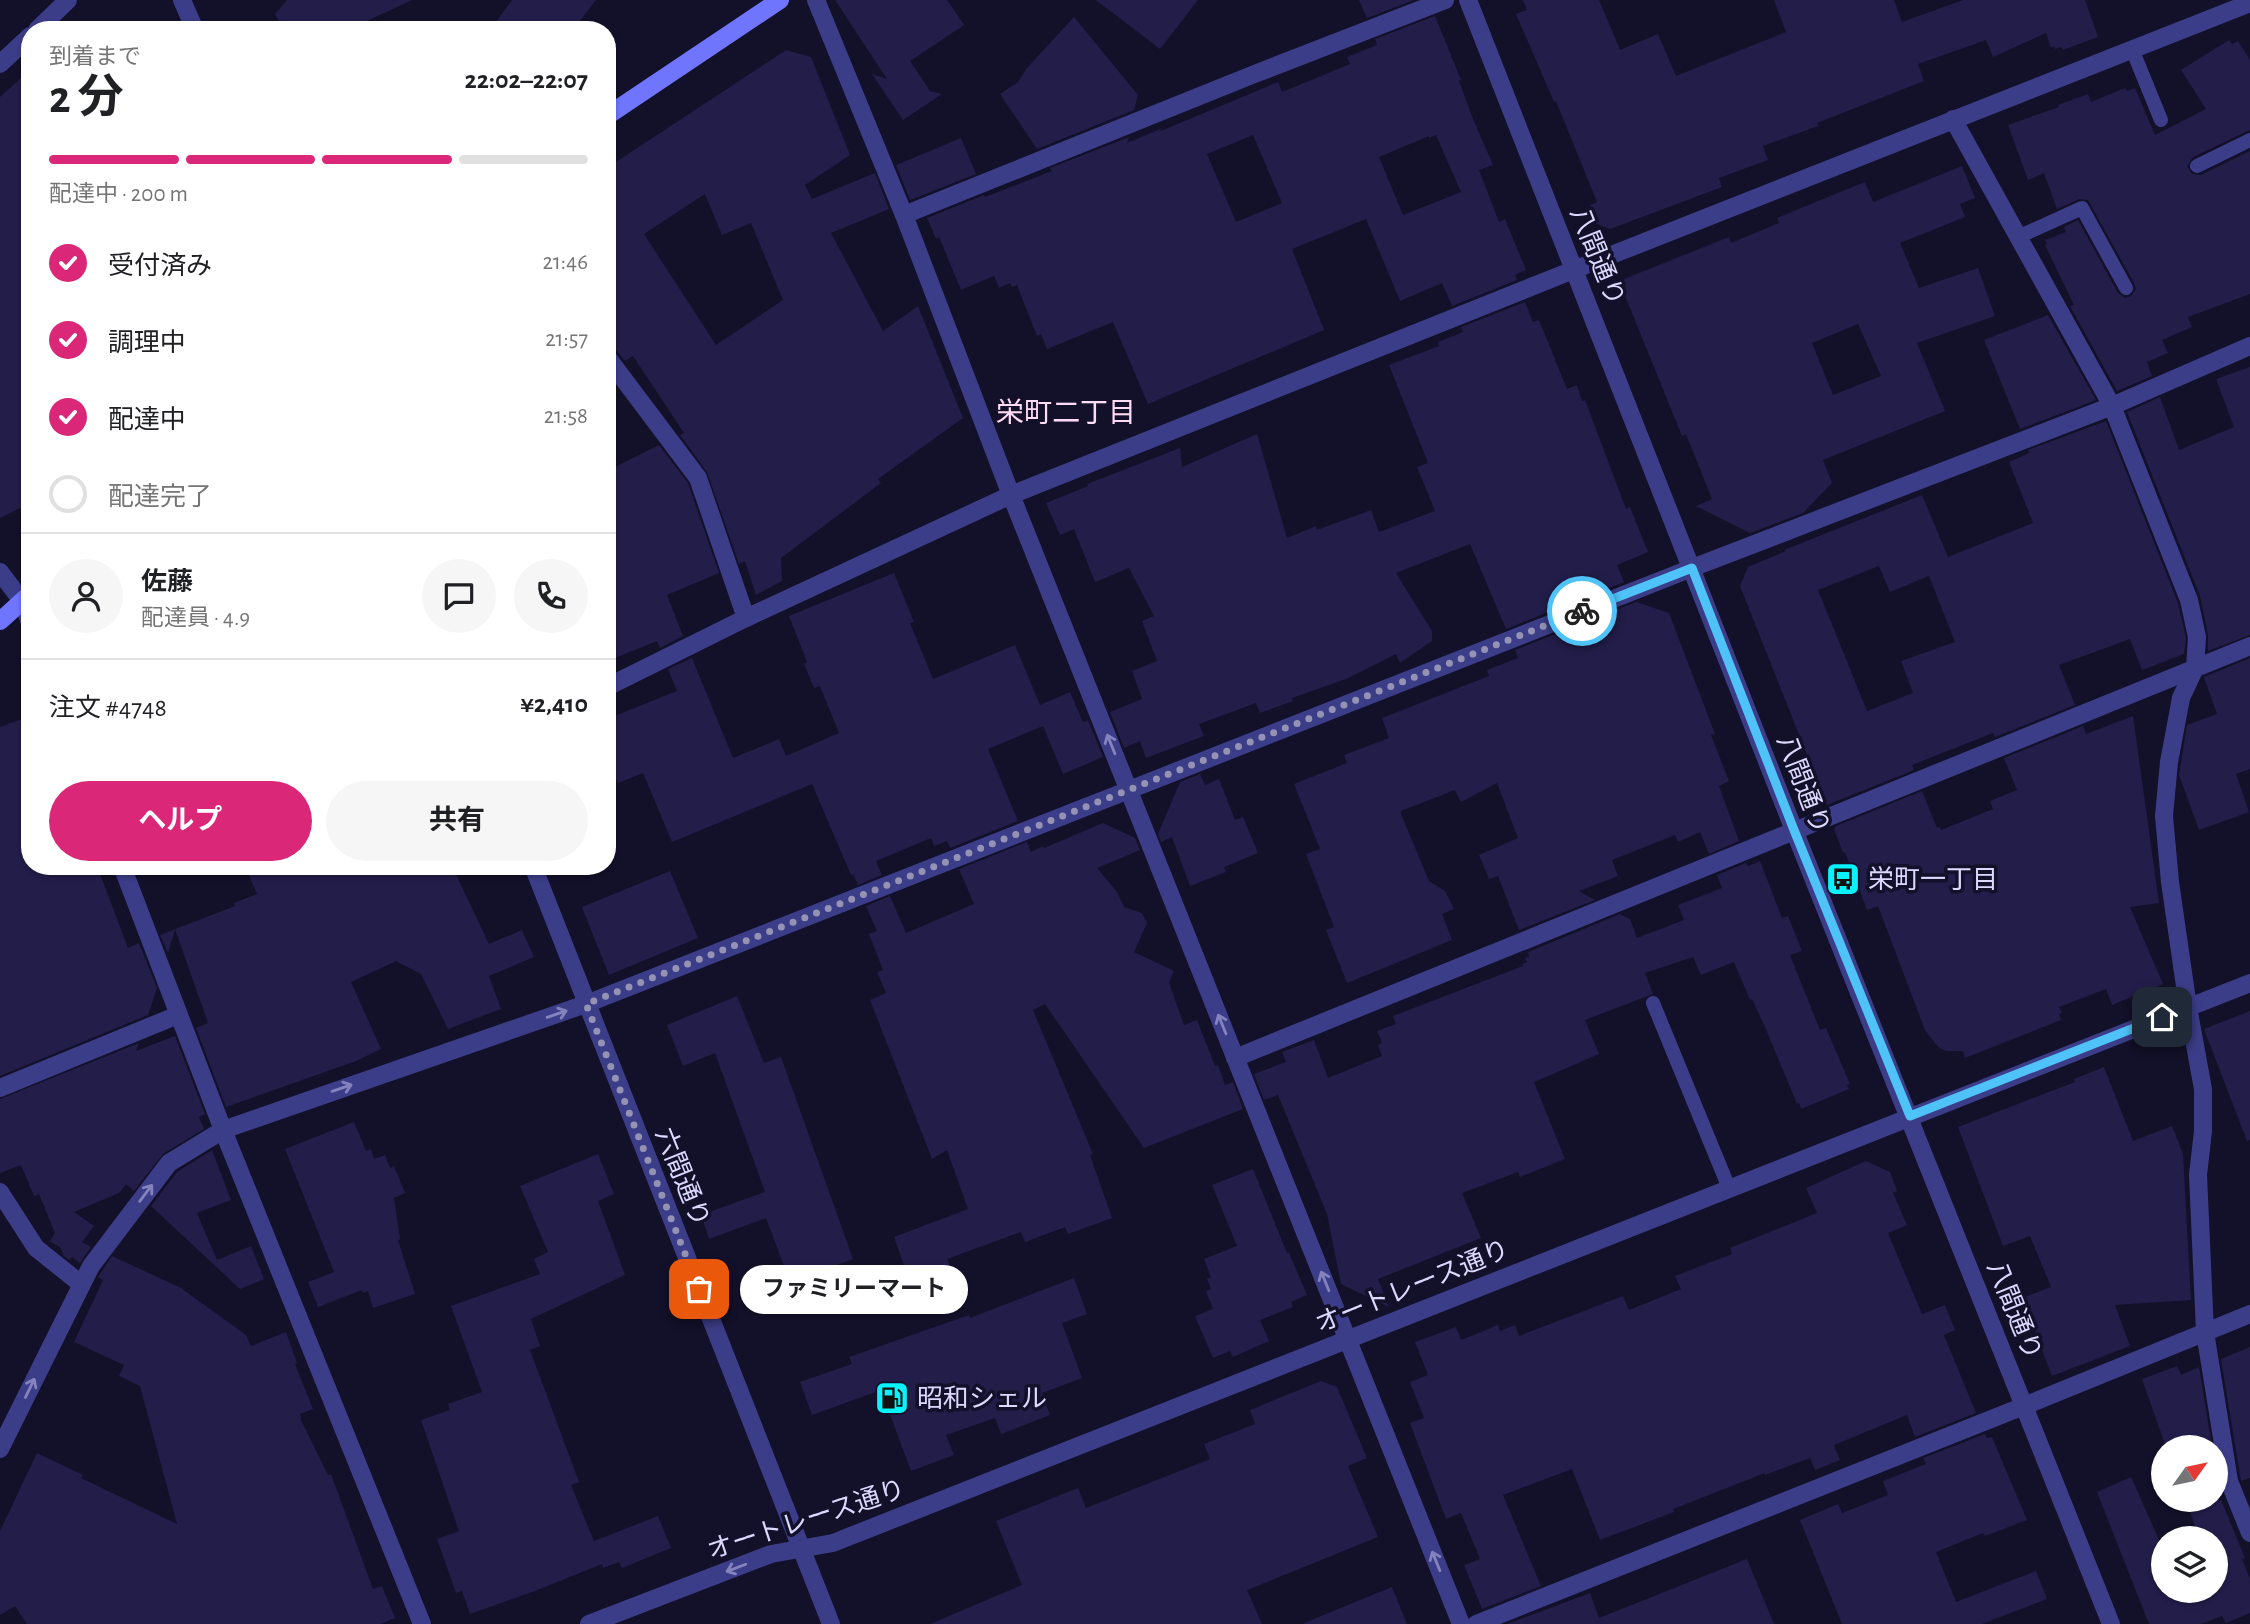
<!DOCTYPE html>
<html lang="ja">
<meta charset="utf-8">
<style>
body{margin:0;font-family:"Alegreya Sans","Noto Sans JP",sans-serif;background:#f6f6f6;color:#202124;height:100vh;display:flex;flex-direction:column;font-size:26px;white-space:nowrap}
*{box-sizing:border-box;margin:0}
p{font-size:23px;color:#757577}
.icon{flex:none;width:38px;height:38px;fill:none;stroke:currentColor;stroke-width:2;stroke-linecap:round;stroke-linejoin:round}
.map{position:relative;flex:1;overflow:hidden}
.panel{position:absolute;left:21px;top:21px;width:595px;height:854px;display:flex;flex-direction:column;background:#fff;border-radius:28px;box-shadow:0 2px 5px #0004}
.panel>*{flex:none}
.needle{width:46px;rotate:57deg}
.buttons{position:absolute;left:2151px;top:1435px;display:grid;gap:14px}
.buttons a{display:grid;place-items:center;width:77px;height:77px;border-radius:50%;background:#fff;box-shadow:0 2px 5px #0004;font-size:35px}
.pin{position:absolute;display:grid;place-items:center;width:60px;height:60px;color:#fff;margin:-30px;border-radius:14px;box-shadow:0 4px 10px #0006}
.courier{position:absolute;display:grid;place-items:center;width:70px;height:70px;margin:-35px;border:5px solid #4fc3f7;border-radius:50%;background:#fff;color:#222;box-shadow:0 2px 9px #0007}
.bubble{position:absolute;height:49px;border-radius:24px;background:#fff;box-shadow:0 2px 5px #0004;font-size:23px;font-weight:700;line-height:49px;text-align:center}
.headline em{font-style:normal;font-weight:700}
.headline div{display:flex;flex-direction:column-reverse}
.headline{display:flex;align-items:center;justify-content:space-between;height:119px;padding:0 28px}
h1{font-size:46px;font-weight:700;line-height:52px}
.bar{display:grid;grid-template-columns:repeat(4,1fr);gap:10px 7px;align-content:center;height:84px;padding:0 28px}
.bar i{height:9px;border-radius:5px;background:#e0e0e0}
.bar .selected{background:#db2777}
.bar p{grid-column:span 4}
.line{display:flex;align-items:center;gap:18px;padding:0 28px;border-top:2px solid #e0e0e0}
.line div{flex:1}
.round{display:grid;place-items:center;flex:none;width:74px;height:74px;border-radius:37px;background:#f6f6f6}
ol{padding:0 28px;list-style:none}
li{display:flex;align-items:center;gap:21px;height:77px}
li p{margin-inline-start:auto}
li .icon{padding:7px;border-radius:50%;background:#db2777;color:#fff;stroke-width:4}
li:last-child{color:#757577}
li i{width:38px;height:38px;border:4px solid #e0e0e0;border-radius:50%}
.primary-button{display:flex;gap:14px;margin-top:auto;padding:14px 28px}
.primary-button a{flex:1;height:80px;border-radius:42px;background:#db2777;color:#fff;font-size:28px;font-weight:700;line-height:80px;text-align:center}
.primary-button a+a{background:#f6f6f6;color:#202124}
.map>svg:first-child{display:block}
.building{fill:#231d4a;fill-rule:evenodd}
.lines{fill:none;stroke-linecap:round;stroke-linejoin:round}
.service{stroke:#3c3d88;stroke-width:14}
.minor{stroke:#3c3d88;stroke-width:18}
.tertiary{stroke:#3c3d88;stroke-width:18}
.secondary{stroke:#7075fe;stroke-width:18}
.oneway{stroke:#8483be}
.done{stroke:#9593b4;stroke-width:7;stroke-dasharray:0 12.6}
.route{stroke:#4fc3f7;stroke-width:9}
.labels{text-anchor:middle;stroke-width:7;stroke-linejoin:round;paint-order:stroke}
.street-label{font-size:26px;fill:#dbd9ff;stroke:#131029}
.poi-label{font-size:26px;fill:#dbd9ff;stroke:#131029;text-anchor:start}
.neighbourhood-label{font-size:28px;fill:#ffdbf4;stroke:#131029}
</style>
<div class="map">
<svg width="2250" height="1624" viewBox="0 0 2250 1624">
<rect width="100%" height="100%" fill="#131029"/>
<g class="building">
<path d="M287,0H412L367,21L371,30H284L275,14Z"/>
<path d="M512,0H596L573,30H490Z"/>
<path d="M835,0H947L964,25L910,61L930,91L942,94L903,120L872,74L887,79Z"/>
<path d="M1096,0H1198L1160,49Z"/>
<path d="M1359,0H1414L1367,18Z"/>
<path d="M1523,0H1599L1620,50L1658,34L1676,76L1786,32L1774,0H1894L1902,22L1963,0H2085L2098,37L2063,50L2061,47L2055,49L2054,46L2051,48L2046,33L1993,57L1986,40L1918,64L1924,81L1817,123L1818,126L1763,146L1768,160L1719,178L1722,187L1610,229L1595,223L1590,205L1597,202L1556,101L1554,102L1516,14L1527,10Z"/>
<path d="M1435,16L1461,80L1459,81L1473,119L1493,165L1479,170L1499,222L1505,219L1526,270L1515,275L1517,280L1452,306L1442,283L1400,301L1366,219L1292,249L1324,330L1148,404L1113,322L1047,349L1041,334L1037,336L1017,285L1012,287L1010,283L999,288L994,276L961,290L939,237L936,239L927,218L984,195L985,197L1052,171L1050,168L1129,137L1127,143L1160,129L1161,131L1278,82L1282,92L1350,64L1347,57L1377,45L1375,39ZM1253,135L1282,203L1236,222L1207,154ZM1436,135L1461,192L1403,215L1379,157L1429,136V138Z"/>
<path d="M1074,17L1138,95L1134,110L1037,149L1000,94L1018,82L1026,69Z"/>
<path d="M2229,40L2232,44L2238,41L2250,60V130L2193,157L2187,166L2192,174L2201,175L2250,151V294L2188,317L2192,327L2162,340L2168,353L2147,362L2152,376L2117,391L2070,306L2074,305L2045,245L2047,244L2045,240L2066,232L2064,227L2078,220L2118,293L2125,298L2131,296L2136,289L2134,283L2088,200L2079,199L2057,209L2044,173L2028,180L2008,125L2059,107L2058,105L2088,94L2091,102L2125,88L2127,91L2135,88L2155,135L2206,109L2181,70Z"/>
<path d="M786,50L811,57L850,155L805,185L812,199L875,173L889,209L831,233L883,331L918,306L963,418L878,479L881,483L781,558L782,581L756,595L745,561L739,564L707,472L680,435L684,433L633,356L625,361L616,350L607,346V168ZM705,194L722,235L751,223L783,300L716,345L644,234Z"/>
<path d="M30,70V503L0,518V97Z"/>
<path d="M961,138L976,174L910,200L896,165Z"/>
<path d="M1962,166L1975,198L1960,204L1965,217L1900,243L1919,288L1978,268L1995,316L1917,343L1945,411L1823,460L1832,483L1803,513L1750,533L1696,506L1712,499L1686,434L1682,436L1619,281L1729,237L1731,243L1779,223L1777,218L1865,182L1873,202ZM1858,324L1881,376L1833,395L1812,343Z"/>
<path d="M1525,302L1533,322L1539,320L1567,389L1577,385L1582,401L1585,400L1626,509L1630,507L1648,552L1617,565L1624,582L1506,629L1470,544L1396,573L1432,631V641L1400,663L1396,654L1346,679L1292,698L1293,701L1260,713L1256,703L1199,724L1204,736L1146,758L1140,741L1124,748L1110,712L1142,699L1132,671L1157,661L1142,621L1154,616L1129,568L1095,582L1074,529L1060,535L1046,503L1088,486L1087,484L1180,448L1182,467L1257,434L1287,538L1316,526L1317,530L1371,510L1379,532L1435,511L1417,467L1428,463L1389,365L1439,346L1438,342L1463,332L1461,327Z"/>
<path d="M2048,315L2096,400L2020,429L1984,340Z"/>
<path d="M2250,367V635L2208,651V635L2200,596L2127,412L2160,397L2179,450L2234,427L2216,379Z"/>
<path d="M2106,421L2178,603L2186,638L2184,654L2142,670L2130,639L2059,665L2075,705L1995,737L1993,733L1912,765L1914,770L1827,805L1740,586L1748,567L1786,551L1784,550L1922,495L1948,557L2033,523L2009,462L2029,453L2028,450ZM1879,566L1890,592L1929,576L1955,642L1901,661L1913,693L1867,711L1818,590Z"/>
<path d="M659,445L688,483L719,573L667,595L683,636L660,648L657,641L615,658L607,639V471Z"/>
<path d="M894,573L914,622L910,623L933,679L1015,645L1040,705L1070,692L1083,722L1088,720L1103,757L1063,774L1043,726L988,749L1018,821L950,848L947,841L934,846L931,838L876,861L882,875L858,885L853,874L851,875L812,784L672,842L643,773L618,783L607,758V719L677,691L668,669L692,658L733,758L779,739L786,756L839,733L820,686L814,688L804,664L807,662L789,616Z"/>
<path d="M1636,602L1669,613L1715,734L1711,735L1729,781L1719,786L1739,841L1709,854L1700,832L1678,842L1675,835L1612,860L1618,876L1579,891L1595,900L1519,930L1498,876L1489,879L1479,855L1518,838L1497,783L1461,802L1455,790L1401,811V814L1429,881L1445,891L1454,909L1442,914L1452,940L1347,983L1326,930L1334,927L1306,854L1320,849L1294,784L1347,763L1344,755L1389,738L1382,718L1489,676L1487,670L1518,658L1515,650Z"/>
<path d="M2250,658V769L2236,774L2249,812L2199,830L2179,775L2187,725L2217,714L2204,677Z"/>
<path d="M30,716V866H97L128,948L139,943L157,988L148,1015L0,1076V727Z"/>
<path d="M2133,716L2159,903L2130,907L2163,984L2112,1005L2106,989L2059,1007L2062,1013L2059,1014L2061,1020L1965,1058L1963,1051H1946L1938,1047L1925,1030L1878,906L1867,910L1845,852L1843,853L1834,829L1836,826L1922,791L1937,828L1940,827L1941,830L1993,809L1990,801L2017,790L2004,758L2083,726L2086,734Z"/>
<path d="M1200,774L1205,785L1219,779L1235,820L1243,817L1258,853L1224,867L1226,872L1190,886L1172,837L1161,842L1158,834L1180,782Z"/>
<path d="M1103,823L1135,838L1140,850L1097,868L1117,892L1124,907L1142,913L1147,923L1134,952L1174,971L1169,983L1184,1025L1197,1020L1215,1066L1218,1065L1225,1085L1233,1082L1243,1109L1144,1148L1045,1004L1033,1010L1093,1154L1090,1155L1112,1218L1068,1234L1065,1227L1025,1242L1021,1232L947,1259L952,1270L911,1285L894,1237L968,1209L947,1150L932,1159L870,1000L886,993L877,972L883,970L869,934L877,931L866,906L890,896L906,933L974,904L959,869L1027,842L1031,852L1043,846L1044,848Z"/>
<path d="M1760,861L1782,918L1788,916L1802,951L1790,955L1820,1030L1826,1028L1850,1084L1847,1085L1849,1089L1801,1109L1799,1103L1797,1104L1765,1027L1752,999L1750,1000L1734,962L1701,975L1693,957L1645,973L1653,994L1585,1020L1599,1054L1534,1082L1565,1159L1520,1177L1518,1172L1462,1193L1481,1238L1378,1279L1389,1307L1341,1284L1327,1214L1278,1095L1264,1100L1254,1074L1286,1062L1282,1052L1314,1040L1328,1078L1382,1056L1378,1045L1382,1043L1377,1031L1396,1024L1393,1016L1523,966L1522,964L1527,962L1525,958L1529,957L1528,952L1620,914L1630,919L1637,938L1684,920L1678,905L1722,888L1717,875L1746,863L1748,866Z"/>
<path d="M245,866H452L489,944L522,930L534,957L489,976L501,1009L448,1029L421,974L396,961L351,982L381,1049L356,1061L226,1107L196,1028L208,1023L175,929L168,953L160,935L235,906L234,903L257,894Z"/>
<path d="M670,871L698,938L609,975L582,907Z"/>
<path d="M737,996L764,1063L781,1057L853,1259L790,1282L766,1218L709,1239L701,1215L765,1192L715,1053L683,1066L667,1025Z"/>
<path d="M2250,1011V1140L2247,1141L2204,1029Z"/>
<path d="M175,1036L205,1114L199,1117L204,1129L163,1154L134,1191L126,1184L119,1193L74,1212L94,1226L82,1242L91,1247L80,1263L72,1257L69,1260L63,1255L61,1248L50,1241L55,1233L39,1194L34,1196L21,1165L0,1173V1099L139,1043L136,1051Z"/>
<path d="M2104,1067L2133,1141L2172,1126L2183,1154L2191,1300L2115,1305L2130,1346L2052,1376L2022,1298L2051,1287L2030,1236L2003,1246L1958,1127L2075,1082L2074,1079Z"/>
<path d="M354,1122L366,1151L371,1149L374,1159L385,1155L390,1168L394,1166L405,1193L394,1198L400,1239L398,1240L415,1294L373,1308L368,1291L363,1293L362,1290L318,1307L308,1282L334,1272L285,1149Z"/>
<path d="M212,1150L231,1200L197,1213L217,1260L251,1246L264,1279L240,1289L151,1206L177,1172Z"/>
<path d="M598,1154L614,1194L598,1201L625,1275L531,1319L540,1346L530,1350L579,1482L571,1485L595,1544L594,1541L658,1516L671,1548L622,1568L619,1562L603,1568L602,1564L535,1591L470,1614L462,1591L456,1593L437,1539L459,1531L421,1420L450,1410L448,1404L482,1392L451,1306L540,1274L534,1259L548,1252L520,1186Z"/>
<path d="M1866,1161L1890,1172L1897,1191L1893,1193L1907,1225L1888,1233L1922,1314L1945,1305L1955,1330L1944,1335L1976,1413L1915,1437L1907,1415L1834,1445L1840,1460L1815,1470L1810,1458L1765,1475V1473L1673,1509L1674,1512L1600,1540L1572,1469L1503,1495L1541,1586L1482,1609L1464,1565L1480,1559L1461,1513L1446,1519L1410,1423L1424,1418L1410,1382L1428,1375L1415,1342L1456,1327L1461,1340L1498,1325L1500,1331L1515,1325L1519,1336L1623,1296L1629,1310L1681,1289L1675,1276L1732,1254L1730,1248L1817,1213L1806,1188Z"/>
<path d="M1253,1169L1287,1253H1289L1307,1295L1291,1302L1293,1307L1260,1320L1269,1341L1233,1357L1230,1351L1213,1358L1195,1316L1213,1309L1206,1291L1211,1289L1207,1279L1211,1277L1204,1259L1237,1246L1212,1185Z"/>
<path d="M112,1256L181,1288L246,1335L251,1346L286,1332L297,1363L295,1364L313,1409L300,1414L301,1418H300L328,1475L331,1474L373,1589L382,1586L395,1618L380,1624H27L15,1606L0,1615V1531L37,1453L83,1475L81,1478L177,1524L140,1386L119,1376L124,1365L74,1342L103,1280L98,1277Z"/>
<path d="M1074,1278L1087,1314L1062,1323L1082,1378L1042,1393L1050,1415L1001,1434L995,1418L946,1435L954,1455L911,1471L881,1390L812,1415L800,1382L852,1364L849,1357L969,1315L970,1318Z"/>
<path d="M2250,1347V1478L2241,1481L2221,1359Z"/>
<path d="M2177,1366L2181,1375L2199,1367L2212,1447H2166L2142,1379Z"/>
<path d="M1321,1381L1337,1387L1367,1458L1348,1466L1378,1537L1247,1590L1262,1624H930L1022,1585L996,1521L1078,1488L1086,1508L1210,1459L1204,1444L1255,1424L1250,1410Z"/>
<path d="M1985,1434L1987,1438L1992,1437L2027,1520L1985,1536L1983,1533L1936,1552L1956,1602L2036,1571L2047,1599L1982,1624H1842L1800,1520L1838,1504L1842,1513L1888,1495L1883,1481L1926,1464L1923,1458Z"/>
<path d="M2216,1469L2220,1490L2216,1491L2219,1500H2221L2245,1558L2242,1559L2250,1579V1613L2226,1623L2222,1616L2201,1624H2149L2097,1492L2131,1477L2163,1549V1591H2216V1538H2199L2186,1500H2216Z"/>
<path d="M1747,1559L1774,1624H1507L1590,1593L1599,1618Z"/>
<path d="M1392,1587L1407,1624H1304V1623Z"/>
</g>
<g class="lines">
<g class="service">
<path d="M2132,49L2161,120"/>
<path d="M2197,166L2250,140"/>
<path d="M2018,237L2082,208L2126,288"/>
<path d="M1653,1003L1729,1188"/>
</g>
<g class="minor">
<path d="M816,0L904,215L1011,495L1461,1624"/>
<path d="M37,30L68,0"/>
<path d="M0,64L30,36"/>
<path d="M1953,119L2112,406L2189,600L2197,637L2195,668L2181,698L2169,762L2164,816L2170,882L2188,1007L2203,1089V1131L2198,1175L2205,1332L2229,1481L2250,1533"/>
<path d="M904,215L1252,75L1445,0"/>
<path d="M607,357L698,478L746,618"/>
<path d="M0,572L22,601L30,623"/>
<path d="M607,687L746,618L1011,495L1576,269"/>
<path d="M122,866L223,1130L422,1624"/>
<path d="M1235,1058L2250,646"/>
<path d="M0,1088L178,1015"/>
<path d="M0,1192L36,1248L81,1284"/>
<path d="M0,1449L91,1266L169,1163L223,1130L586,1004L1129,790"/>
<path d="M1476,1624L2024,1406"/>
</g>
<g class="tertiary">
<path d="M182,0L195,30"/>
<path d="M1468,0L1794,830L2111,1624"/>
<path d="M1576,269L2250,3"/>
<path d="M1129,790L1692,568L2112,406L2250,346"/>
<path d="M533,866L831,1624"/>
<path d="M2024,1406L2250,1314"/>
<path d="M589,1624L771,1554L833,1543L2250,983"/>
</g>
<g class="secondary">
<path d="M607,116L780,0"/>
<path d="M0,621L30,594"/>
</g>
</g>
<defs><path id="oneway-shaft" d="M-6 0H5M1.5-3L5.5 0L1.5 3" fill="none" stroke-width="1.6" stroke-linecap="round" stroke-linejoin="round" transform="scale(1.75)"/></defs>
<g class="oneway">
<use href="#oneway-shaft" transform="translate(1111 744) rotate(-112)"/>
<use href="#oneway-shaft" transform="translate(557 1014) rotate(-19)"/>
<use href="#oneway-shaft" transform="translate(1222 1024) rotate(-112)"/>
<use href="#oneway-shaft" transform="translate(342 1088) rotate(-19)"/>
<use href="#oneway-shaft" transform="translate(146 1193) rotate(-53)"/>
<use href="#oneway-shaft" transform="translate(1325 1281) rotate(-112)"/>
<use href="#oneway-shaft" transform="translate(30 1388) rotate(-64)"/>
<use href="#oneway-shaft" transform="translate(1436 1561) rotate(-112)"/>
<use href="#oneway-shaft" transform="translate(736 1568) rotate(159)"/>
</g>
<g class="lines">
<path class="done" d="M699,1289L586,1004L1582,611"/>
<path class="route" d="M1582,611L1692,568L1794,830L1910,1116L2162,1017"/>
</g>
<defs>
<g id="bus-square" transform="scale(1.75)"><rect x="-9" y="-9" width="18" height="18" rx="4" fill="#06f3fe" stroke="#131029"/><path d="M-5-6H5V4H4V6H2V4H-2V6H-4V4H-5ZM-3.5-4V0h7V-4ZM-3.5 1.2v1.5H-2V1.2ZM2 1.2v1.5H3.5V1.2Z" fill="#111"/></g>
<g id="fuel-square" transform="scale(1.75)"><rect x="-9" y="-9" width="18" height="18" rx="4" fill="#06f3fe" stroke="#131029"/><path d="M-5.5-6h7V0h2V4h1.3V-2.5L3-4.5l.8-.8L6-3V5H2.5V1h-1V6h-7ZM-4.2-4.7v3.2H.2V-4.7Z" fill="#111"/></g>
</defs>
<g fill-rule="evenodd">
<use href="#bus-square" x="1843" y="879"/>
<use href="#fuel-square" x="892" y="1398"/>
</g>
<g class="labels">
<g class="street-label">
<text transform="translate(1598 256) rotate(68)" y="9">八間通り</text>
<text transform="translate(1804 784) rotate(69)" y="9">八間通り</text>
<text transform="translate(683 1177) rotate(68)" y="9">六間通り</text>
<text transform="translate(1412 1286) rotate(-22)" y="9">オートレース通り</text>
<text transform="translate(2015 1310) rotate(68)" y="9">八間通り</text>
<text transform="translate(806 1519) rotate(-18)" y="9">オートレース通り</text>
</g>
<g class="poi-label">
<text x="1868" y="888">栄町一丁目</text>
<text x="917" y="1407">昭和シェル</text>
</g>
<g class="neighbourhood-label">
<text x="1066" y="422">栄町二丁目</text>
</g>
</g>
</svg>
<div class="buttons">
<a><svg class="needle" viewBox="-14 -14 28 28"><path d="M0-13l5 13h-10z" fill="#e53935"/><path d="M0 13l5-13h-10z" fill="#757577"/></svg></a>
<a><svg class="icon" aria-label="layers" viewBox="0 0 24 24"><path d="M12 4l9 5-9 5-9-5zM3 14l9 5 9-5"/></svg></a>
</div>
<div class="pin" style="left:699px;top:1289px;background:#ea580c"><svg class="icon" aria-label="bag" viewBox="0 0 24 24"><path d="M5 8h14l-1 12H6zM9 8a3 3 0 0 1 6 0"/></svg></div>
<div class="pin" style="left:2162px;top:1017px;background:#1f2937"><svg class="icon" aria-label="home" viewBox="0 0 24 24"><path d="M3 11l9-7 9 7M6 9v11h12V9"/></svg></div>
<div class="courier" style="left:1582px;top:611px"><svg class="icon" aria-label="bike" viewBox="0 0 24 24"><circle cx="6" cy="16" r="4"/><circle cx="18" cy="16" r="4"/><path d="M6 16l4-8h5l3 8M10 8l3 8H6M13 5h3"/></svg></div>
<div class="bubble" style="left:740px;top:1265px;width:228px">ファミリーマート</div>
<section class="panel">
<div class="headline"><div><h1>2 分</h1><p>到着まで</p></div><em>22:02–22:07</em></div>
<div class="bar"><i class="selected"></i><i class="selected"></i><i class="selected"></i><i></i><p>配達中 · 200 m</p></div>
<ol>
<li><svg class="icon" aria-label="check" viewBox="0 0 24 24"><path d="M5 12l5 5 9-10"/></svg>受付済み<p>21:46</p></li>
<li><svg class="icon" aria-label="check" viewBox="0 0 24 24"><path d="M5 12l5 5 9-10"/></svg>調理中<p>21:57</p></li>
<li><svg class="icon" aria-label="check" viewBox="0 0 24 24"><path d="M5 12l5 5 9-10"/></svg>配達中<p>21:58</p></li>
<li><i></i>配達完了</li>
</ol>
<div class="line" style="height:126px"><a class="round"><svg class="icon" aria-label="person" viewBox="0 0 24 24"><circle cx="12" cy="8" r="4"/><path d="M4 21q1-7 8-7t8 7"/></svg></a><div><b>佐藤</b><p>配達員 · 4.9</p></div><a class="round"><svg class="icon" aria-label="chat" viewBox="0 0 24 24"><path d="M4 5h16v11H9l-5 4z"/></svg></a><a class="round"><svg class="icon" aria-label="phone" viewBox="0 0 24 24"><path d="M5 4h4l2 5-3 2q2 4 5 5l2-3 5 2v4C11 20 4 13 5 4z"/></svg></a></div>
<div class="line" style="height:91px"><div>注文 #4748</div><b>¥2,410</b></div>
<div class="primary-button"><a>ヘルプ</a><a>共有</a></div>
</section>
</div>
